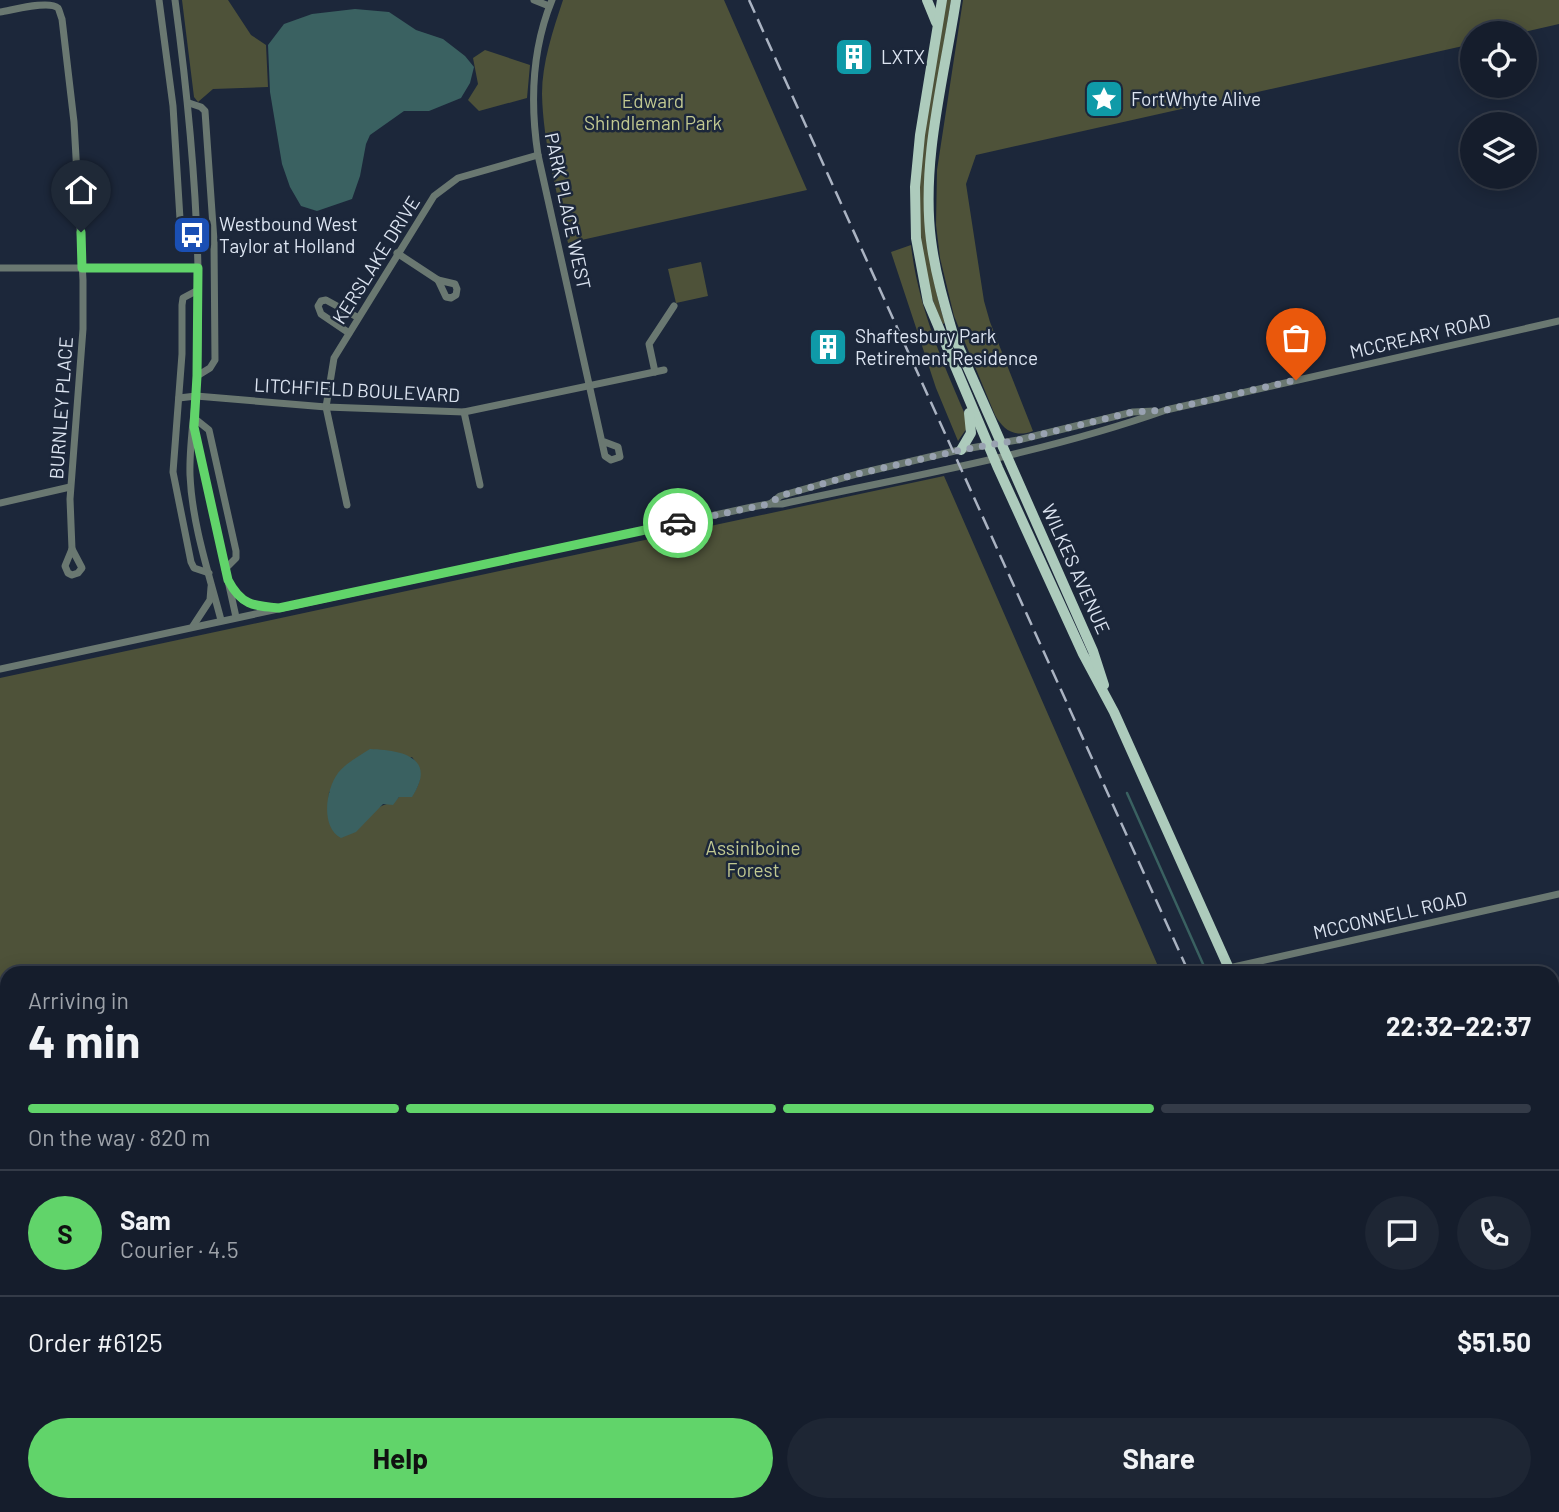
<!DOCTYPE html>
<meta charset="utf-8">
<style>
body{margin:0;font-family:Barlow,sans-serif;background:#1e2634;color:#f1f3f6;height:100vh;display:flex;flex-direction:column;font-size:26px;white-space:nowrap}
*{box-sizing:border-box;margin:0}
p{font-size:23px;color:#9da2a9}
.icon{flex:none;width:38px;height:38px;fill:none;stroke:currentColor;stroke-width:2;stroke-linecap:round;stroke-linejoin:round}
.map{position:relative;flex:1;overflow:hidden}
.side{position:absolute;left:0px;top:966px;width:1559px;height:546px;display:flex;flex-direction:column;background:#151d2c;border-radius:21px 21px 0 0;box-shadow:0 4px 18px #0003,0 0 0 2px #343b48}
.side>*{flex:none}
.buttons{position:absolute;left:1460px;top:21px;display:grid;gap:14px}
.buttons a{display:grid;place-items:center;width:77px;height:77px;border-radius:50%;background:#151d2c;box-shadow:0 4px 18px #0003,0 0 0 2px #343b48;font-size:35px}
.pin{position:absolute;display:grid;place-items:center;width:60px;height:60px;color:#fff;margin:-72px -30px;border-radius:50% 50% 50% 0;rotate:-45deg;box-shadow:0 0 7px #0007}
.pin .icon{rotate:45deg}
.courier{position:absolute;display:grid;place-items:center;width:70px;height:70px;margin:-35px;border:5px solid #61d46a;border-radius:50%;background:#fff;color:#222;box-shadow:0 2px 9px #0007}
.headline em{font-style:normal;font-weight:700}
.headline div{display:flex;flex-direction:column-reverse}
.headline{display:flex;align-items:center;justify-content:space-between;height:119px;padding:0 28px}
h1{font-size:46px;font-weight:700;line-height:52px}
.bar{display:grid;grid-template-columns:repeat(4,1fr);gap:10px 7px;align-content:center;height:84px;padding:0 28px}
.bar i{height:9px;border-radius:5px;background:#343b48}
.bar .selected{background:#61d46a}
.bar p{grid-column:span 4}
.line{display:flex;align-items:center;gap:18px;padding:0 28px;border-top:2px solid #343b48}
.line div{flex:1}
.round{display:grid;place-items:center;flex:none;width:74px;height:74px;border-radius:37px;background:#1e2634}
.cta{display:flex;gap:14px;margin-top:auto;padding:14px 28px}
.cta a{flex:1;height:80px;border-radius:42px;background:#61d46a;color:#111;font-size:28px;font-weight:700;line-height:80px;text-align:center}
.cta a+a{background:#1e2634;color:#f1f3f6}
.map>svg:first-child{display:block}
.green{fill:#4e5239;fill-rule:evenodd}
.water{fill:#3a6161}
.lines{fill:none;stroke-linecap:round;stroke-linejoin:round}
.stream{stroke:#3a6161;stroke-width:2.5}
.minor{stroke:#6a7871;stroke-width:7}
.major{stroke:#adcbbc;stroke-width:10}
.rail{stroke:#aab3c2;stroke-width:2.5;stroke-dasharray:14 7;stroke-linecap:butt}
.done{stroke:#99a2b1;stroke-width:7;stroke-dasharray:0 12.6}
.route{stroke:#61d46a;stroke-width:9}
.labels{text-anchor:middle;stroke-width:5;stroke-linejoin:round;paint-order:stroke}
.poi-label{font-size:19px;fill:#dce4f1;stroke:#1c273a;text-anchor:start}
.park-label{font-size:19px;fill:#c1c891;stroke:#1c273a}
.street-label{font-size:19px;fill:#dce4f1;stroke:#1c273a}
</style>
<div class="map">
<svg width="1559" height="1512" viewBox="0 0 1559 1512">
<rect width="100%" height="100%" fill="#1c273a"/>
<g class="green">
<path d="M182,0H228L251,35L266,45L268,87L213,89L198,102L194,97Z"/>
<path d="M563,0H724L807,190L568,243C558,195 543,144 542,94C542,63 553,30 563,0Z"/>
<path d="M946,0H951C934,106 910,219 945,323L943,324C896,232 930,97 946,0Z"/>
<path d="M963,0H1559V24L1520,33H1472V44L976,155L966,184L984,301L990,322L1033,431C1015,438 1003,430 995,415L954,316L940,258L936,225L937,170Z"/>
<path d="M485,50L530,65L527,98L479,111L468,100L478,84L473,58Z"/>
<path d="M911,245C918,307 943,363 967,419V428L958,441L936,388L891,252Z"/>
<path d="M701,262L708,296L676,303L668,269Z"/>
<path d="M944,476L1161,973H7V1505H1263L1259,1510L0,1512V678ZM412,757C423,771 422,781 412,796L399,797C393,804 384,803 377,809L328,817L329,792Z"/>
<path d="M1271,1505H1389L1391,1512H1275Z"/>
</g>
<g class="water">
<path d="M355,9L389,12L416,30L443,39L465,56L474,67L470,83L461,98L429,111H404L370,135L366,144L360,176L352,199L317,211L301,206L290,187L282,164L270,92L268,45L284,24L312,14Z"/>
<path d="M370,749C401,750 438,757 412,797H399L393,805L383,804L356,832L341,838C320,827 326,789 338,773C346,763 359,756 370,749Z"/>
</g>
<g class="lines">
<g class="stream">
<path d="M1127,793L1207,973"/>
<path d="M1444,1505L1447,1512"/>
</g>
<g class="minor">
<path d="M159,0L173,106L181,235L185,241L197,247"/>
<path d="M175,0C187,89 196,179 198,269C198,306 199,344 197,380C195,412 189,443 190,475C192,524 209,574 221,620"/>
<path d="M534,0L549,6"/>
<path d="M552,0C532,49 530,103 538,155L605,456L611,460L620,457L618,447L602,441"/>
<path d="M0,12C13,10 49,0 58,8C59,9 61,17 62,19L74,122L83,280V329L70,499L72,549"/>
<path d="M189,103L201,107L205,111L214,241L215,360L210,368L197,376"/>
<path d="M397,253L438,280"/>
<path d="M0,268H198"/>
<path d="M438,280L455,284L457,289L456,295L451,298L446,297Z"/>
<path d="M198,290L183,298L182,305V354L173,472L191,562L194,568L209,573"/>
<path d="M349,333L321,314L318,306L321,301L326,300L357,317"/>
<path d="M655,372L649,344L674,306"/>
<path d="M179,398L196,396L326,407L464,412L664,370"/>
<path d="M464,412L480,485"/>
<path d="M194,418L209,430L236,551V558L225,569"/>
<path d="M195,431L236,617"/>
<path d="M0,503L70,487"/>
<path d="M770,504L780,496L857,474L959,450L1018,440L1133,412L1155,411"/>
<path d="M347,505L326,407L334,358L434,196L458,178L538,155"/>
<path d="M72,549L82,568L78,573L72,575L68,573L65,566Z"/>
<path d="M231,587C239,601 252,606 268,607"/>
<path d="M193,626L210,600L211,587"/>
<path d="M0,669L752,507L769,504H782C910,476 1042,454 1166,410L1559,321"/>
<path d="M1229,968L1559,894"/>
</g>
<g class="major">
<path d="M927,0L936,22"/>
<path d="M942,0L920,135L915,187L916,238L928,302L998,468L1083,654L1114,712L1231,973"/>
<path d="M956,0C944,78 921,161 931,240C935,272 944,303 953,334L1093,651L1104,685"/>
<path d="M961,450L971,433L969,413"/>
<path d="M1470,1505L1473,1512"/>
</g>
<g class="rail">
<path d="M749,0L1189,973"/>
<path d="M1429,1505L1432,1512"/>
</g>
</g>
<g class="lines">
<path class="done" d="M678,523L769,504L780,496L857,474L961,450L1018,440L1133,412L1166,410L1296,380"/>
<path class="route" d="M81,232L82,268H198L197,376L194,427L228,580C241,605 253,606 279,608L678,523"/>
</g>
<defs>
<g id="building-square" transform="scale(2.0125)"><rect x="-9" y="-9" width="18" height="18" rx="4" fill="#0f9aa8" stroke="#1c273a"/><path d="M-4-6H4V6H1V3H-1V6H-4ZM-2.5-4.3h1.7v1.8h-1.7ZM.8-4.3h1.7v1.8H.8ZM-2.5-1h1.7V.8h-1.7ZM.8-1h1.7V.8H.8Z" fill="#fff"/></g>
<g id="sight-square" transform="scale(2.0125)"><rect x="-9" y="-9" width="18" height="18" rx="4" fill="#0f9aa8" stroke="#1c273a"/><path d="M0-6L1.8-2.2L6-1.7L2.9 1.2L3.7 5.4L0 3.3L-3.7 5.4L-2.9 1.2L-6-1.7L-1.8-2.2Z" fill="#fff"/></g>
<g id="bus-square" transform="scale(2.0125)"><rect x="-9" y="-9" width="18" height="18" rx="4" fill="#1a4fb4" stroke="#1c273a"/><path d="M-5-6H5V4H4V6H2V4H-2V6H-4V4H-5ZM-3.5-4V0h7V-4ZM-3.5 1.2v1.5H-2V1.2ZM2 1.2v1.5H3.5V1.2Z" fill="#fff"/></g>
</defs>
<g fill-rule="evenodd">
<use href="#building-square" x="854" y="57"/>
<use href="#sight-square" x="1104" y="99"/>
<use href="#bus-square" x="192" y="235"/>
<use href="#building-square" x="828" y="347"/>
</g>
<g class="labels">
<g class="poi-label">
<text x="881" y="64">LXTX</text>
<text x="1131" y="106">FortWhyte Alive</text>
<text x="219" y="231">Westbound West<tspan x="219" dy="22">Taylor at Holland</tspan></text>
<text x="855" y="343">Shaftesbury Park<tspan x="855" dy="22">Retirement Residence</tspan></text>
</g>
<g class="park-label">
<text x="653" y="108">Edward<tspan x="653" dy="22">Shindleman Park</tspan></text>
<text x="753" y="855">Assiniboine<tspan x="753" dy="22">Forest</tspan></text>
</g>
<g class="street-label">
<text transform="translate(568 211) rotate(78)" y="7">PARK PLACE WEST</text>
<text transform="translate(376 260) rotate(-58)" y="7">KERSLAKE DRIVE</text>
<text transform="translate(1420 336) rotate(-13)" y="7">MCCREARY ROAD</text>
<text transform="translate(357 390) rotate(3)" y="7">LITCHFIELD BOULEVARD</text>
<text transform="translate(61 408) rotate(-86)" y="7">BURNLEY PLACE</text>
<text transform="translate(1076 569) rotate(66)" y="7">WILKES AVENUE</text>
<text transform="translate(1390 915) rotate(-13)" y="7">MCCONNELL ROAD</text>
</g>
</g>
</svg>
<div class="buttons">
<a><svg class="icon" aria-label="locate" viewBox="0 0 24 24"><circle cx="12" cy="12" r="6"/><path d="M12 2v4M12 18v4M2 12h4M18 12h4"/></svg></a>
<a><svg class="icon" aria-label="layers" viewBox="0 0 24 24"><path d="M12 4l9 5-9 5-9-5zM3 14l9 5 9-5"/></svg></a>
</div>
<div class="pin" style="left:1296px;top:380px;background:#ea580c"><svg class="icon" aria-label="bag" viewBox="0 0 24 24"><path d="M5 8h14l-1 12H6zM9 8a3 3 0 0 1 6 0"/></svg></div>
<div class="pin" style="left:81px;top:232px;background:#1f2937"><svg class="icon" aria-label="home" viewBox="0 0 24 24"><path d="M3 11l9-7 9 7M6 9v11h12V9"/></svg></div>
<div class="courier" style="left:678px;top:523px"><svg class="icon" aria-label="car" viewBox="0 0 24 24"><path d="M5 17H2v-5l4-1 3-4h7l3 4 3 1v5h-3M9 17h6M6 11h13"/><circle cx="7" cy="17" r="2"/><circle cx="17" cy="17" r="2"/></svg></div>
<section class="side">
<div class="headline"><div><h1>4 min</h1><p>Arriving in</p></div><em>22:32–22:37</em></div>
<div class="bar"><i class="selected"></i><i class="selected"></i><i class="selected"></i><i></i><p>On the way · 820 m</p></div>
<div class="line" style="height:126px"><b class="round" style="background:#61d46a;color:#111">S</b><div><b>Sam</b><p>Courier · 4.5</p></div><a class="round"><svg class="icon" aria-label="chat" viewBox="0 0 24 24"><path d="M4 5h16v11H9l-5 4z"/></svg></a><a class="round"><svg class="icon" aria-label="phone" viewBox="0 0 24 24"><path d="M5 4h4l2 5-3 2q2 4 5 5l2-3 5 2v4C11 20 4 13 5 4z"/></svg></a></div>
<div class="line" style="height:91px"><div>Order #6125</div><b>$51.50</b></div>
<div class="cta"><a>Help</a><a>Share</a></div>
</section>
</div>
